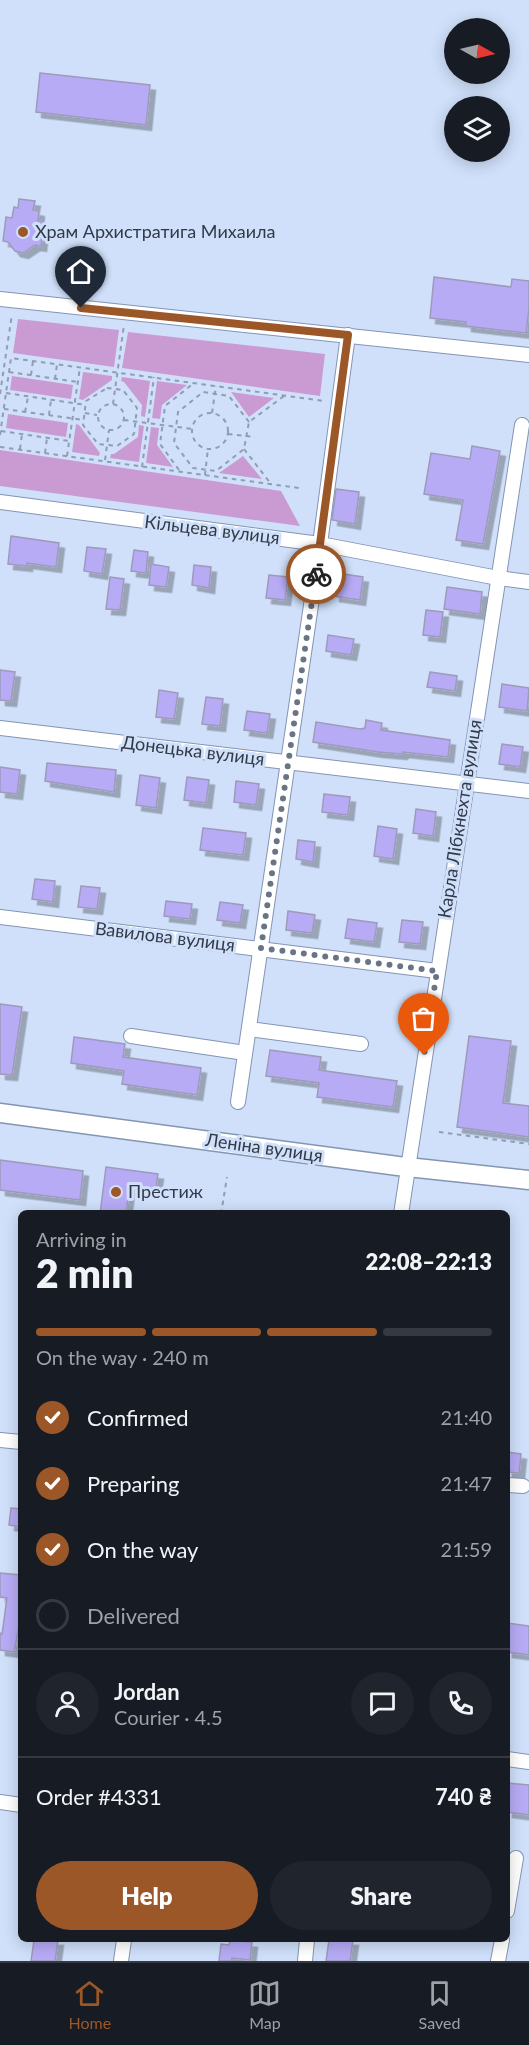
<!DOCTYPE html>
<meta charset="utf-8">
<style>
body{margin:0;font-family:Lato,sans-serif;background:#20242c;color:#f1f3f6;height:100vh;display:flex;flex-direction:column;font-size:22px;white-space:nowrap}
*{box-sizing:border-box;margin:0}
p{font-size:20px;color:#9ea1a6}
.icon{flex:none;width:33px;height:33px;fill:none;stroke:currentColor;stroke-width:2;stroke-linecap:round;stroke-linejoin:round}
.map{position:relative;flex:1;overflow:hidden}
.drawer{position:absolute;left:18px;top:1210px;width:492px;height:732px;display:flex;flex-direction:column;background:#171b24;border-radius:9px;box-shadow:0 3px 15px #0003}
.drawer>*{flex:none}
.needle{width:39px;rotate:98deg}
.tools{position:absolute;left:444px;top:18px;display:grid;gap:12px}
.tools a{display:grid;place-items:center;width:66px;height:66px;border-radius:50%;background:#171b24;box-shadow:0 3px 15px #0003;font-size:30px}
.pin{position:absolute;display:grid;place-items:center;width:51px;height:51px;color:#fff;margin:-62px -26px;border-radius:50% 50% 50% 0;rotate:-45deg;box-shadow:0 0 6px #0007}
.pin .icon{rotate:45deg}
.courier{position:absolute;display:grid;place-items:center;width:60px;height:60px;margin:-30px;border:4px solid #9b5728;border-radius:50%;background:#fff;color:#222;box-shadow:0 2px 8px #0007}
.overview em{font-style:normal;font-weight:800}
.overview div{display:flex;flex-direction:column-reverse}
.overview{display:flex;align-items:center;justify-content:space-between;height:102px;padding:0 18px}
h1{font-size:39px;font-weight:800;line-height:45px}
.bar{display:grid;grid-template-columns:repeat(4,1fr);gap:9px 6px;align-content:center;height:72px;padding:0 18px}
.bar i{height:8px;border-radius:4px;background:#363941}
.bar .selected{background:#9b5728}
.bar p{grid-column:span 4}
.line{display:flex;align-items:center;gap:15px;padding:0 18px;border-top:2px solid #363941}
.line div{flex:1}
.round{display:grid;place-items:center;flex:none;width:63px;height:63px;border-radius:32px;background:#20242c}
ol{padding:0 18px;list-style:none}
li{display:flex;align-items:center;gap:18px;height:66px}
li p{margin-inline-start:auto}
li .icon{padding:6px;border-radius:50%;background:#9b5728;color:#fff;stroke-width:4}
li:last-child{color:#9ea1a6}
li i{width:33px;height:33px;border:3px solid #363941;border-radius:50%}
.primary-button{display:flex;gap:12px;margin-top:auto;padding:12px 18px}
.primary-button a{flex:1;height:69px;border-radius:36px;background:#9b5728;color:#fff;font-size:24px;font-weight:800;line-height:69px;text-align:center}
.primary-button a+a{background:#20242c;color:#f1f3f6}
.dock{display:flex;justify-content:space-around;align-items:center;height:84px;border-top:2px solid #363941;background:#171b24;font-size:16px;color:#9ea1a6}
.dock a{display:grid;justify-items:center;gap:3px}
.dock .selected{color:#9b5728}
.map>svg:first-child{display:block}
.green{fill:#ca9bd3}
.building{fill:#b7abf5;stroke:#9e9abc;stroke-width:1.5;filter:url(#shadow)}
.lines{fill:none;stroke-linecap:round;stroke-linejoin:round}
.minor-casing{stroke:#8295b3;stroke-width:16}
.major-casing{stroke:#8295b3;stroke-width:21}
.path{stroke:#909db2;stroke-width:2;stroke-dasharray:4.5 4.5;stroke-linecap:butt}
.minor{stroke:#fff;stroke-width:14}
.major{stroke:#fff;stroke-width:18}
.done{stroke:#697486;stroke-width:6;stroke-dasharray:0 10.8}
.route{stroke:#9b5728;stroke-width:8}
.poi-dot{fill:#9b5728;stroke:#d0e0fa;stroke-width:2}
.labels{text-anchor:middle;stroke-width:6;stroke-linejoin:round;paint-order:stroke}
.poi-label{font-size:18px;fill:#323a47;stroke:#d0e0fa;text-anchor:start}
.street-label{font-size:18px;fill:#323a47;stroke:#d0e0fa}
</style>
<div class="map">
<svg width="529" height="1961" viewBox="0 0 529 1961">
<defs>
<filter id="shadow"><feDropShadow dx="5.5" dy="5.5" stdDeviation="0" flood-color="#0004"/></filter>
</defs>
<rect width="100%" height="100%" fill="#d0e0fa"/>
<g class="green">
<path d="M18,319L119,330L114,367L13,353Z"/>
<path d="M128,332L325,354L320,396L122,368Z"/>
<path d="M83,372L112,376V380L83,400L79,399Z"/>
<path d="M12,376L73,385L71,399L10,390Z"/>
<path d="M122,377L150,381L145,417L141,416L142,405L124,382L121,381Z"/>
<path d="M157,381L187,385L162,405L160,419L152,418Z"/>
<path d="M231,392L274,398L249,417Z"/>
<path d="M8,414L68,423L66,437L6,428Z"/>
<path d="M76,424L79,425L100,453L99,456L72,452Z"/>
<path d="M139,425L144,426L139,462L110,458L111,454H114L138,437Z"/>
<path d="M151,427L159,428L157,445L173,467L146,463Z"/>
<path d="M0,450L281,491L300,526L0,486Z"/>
<path d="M243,456L262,479L219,473Z"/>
</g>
<g class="building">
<path d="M40,73L150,85L146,125L36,112Z"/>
<path d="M19,199L35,201L33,210L39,211L38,221L44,222L41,246L35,245L23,253L15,251L8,242L3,241L6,217L12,218L14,207L18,208Z"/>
<path d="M434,277L511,287L512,279L529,281V308L526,333L466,326V322L430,318Z"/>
<path d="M472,446L500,451L483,544L456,540L463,500L424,494L431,453L470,459Z"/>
<path d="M336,489L359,492L355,524L332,520Z"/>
<path d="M11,536L59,543L56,567L27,563V566L8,564Z"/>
<path d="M87,547L106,549L102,574L84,571Z"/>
<path d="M134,550L148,552L146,573L131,571Z"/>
<path d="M151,564L169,567L166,587L149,585Z"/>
<path d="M194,565L211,567L209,588L192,585Z"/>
<path d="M337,573L363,577L360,600L334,596Z"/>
<path d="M269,575L288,577L285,600L266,598Z"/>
<path d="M110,577L124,579L120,610L106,609Z"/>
<path d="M447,587L482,592L480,614L444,609Z"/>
<path d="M426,610L443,612L440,637L423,635Z"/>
<path d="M328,635L354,639L351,655L326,651Z"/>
<path d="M0,670L15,672L11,701L0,700Z"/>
<path d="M430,672L457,676L455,691L427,687Z"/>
<path d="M502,684L529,688L527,711L499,707Z"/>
<path d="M159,690L178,693L174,719L156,717Z"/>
<path d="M206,697L223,699L220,726L202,724Z"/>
<path d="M247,711L270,714L267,733L244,730Z"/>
<path d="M366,720L382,723L381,730L450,740L448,757L403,752L402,754L378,752L313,742L316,722L360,729L365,728Z"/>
<path d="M502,744L523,747L520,767L499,764Z"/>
<path d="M47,763L116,770L114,792L45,781Z"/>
<path d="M0,767L20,770L17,794L0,792Z"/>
<path d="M140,775L160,778L156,808L136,805Z"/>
<path d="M187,777L209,780L206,803L184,800Z"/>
<path d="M236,781L259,784L256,805L234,802Z"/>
<path d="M324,794L350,797L348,815L322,812Z"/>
<path d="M416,809L436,812L433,836L413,833Z"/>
<path d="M378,826L397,829L393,859L374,856Z"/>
<path d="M203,828L246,833L243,855L200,850Z"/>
<path d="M298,840L315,842L313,862L296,859Z"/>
<path d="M35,879L55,881L53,902L32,899Z"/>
<path d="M81,886L100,888L97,909L78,907Z"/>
<path d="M166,901L192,904L190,919L164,916Z"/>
<path d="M220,902L243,905L240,923L217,920Z"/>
<path d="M288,911L315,915L312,933L286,930Z"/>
<path d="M348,919L377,923L374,942L345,938Z"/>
<path d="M402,920L423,922L420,944L399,942Z"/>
<path d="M0,1004L22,1007L12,1075L0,1074Z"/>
<path d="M469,1036L511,1041L503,1103L529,1106V1137L457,1127Z"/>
<path d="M74,1037L125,1044L123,1057L201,1068L197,1095L122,1084L124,1071L71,1063Z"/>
<path d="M270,1050L321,1057L319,1070L397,1081L393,1107L317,1097L319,1083L266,1076Z"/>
<path d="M0,1160L83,1171L80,1200L0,1190Z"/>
<path d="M106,1167L158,1174L155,1193L129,1190L126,1214H100Z"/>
<path d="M507,1452L521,1454L519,1473L507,1472Z"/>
<path d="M11,1508L21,1509V1527L9,1525Z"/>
<path d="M0,1573L21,1575V1616L14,1652L0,1650V1633L2,1634L7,1598L0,1597Z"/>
<path d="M507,1623L529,1626V1655L507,1652Z"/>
<path d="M507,1783L529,1785V1815L507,1812Z"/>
<path d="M34,1940H58L55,1961H31Z"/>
<path d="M230,1940L252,1942L250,1960L232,1958L231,1961H219L221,1944L229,1945Z"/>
<path d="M329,1940H353L350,1961H326Z"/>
</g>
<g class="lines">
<g class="minor-casing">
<g id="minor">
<path d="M0,299L529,355"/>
<path d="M0,502L320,544L498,578L529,582"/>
<path d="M0,728L529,791"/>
<path d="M0,917L437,971"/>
<path d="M249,1029L361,1044"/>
<path d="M131,1036L245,1053"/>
<path d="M238,1102L320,544L348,335"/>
<path d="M401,1214L522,425"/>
<path d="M0,1440L21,1442"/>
<path d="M507,1485L523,1486"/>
<path d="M507,1759L529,1762"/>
<path d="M0,1802L21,1805"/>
<path d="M507,1911L516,1858"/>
<path d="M121,1961L124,1940"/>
<path d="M305,1961L307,1940"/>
<path d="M498,1961L502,1940"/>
</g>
</g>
<g class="major-casing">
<path id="major" d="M0,1113L398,1166L529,1180"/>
</g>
<g class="path">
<path d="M9,372L78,382"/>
<path d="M31,375L33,361"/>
<path d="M55,379L57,364"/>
<path d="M107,388L123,390L137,408L134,434L117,446L98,444L83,425L86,401Z"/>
<path d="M6,393L86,405"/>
<path d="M0,394L12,314"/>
<circle cx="111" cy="417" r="13"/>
<path d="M113,404L124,325"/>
<path d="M4,409L84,420"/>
<path d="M25,412L28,397"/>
<path d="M85,413L97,415"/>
<path d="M212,413L216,386"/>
<circle cx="210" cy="431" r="18"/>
<path d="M49,415L51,400"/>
<path d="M124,420L193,429"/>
<path d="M249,422L229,396L203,392L178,412L174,443L193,468L216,471L244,449L249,422L284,396"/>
<path d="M1,431L69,441"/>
<path d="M228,434L255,437"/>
<path d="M0,435L11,358L324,401"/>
<path d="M0,447L299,488"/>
<path d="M20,449L22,434"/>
<path d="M244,449L271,484"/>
<path d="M45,453L47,438"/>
<path d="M67,456L80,367"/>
<path d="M105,460L109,430"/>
<path d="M142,467L154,377"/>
<path d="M179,470L160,444L165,406L194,383"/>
<path d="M205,475L208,448"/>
<path d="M439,1132L529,1144"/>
<path d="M221,1214L227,1177"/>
</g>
<use href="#minor" class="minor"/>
<use href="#major" class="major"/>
</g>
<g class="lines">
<path class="done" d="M316,574L261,948L437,971L424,1055"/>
<path class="route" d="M81,308L348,335L316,574"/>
</g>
<g class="poi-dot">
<circle cx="23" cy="232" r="6"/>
<circle cx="116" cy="1192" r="6"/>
</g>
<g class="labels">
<g class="poi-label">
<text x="35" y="238">Храм Архистратига Михаила</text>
<text x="128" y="1198">Престиж</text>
</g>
<g class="street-label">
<text transform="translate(212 530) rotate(7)" y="6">Кільцева вулиця</text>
<text transform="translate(193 751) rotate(7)" y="6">Донецька вулиця</text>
<text transform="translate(460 819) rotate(-81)" y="6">Карла Лібкнехта вулиця</text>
<text transform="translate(165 937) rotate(7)" y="6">Вавилова вулиця</text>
<text transform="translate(264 1148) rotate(8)" y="6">Леніна вулиця</text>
</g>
</g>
</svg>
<div class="tools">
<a><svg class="needle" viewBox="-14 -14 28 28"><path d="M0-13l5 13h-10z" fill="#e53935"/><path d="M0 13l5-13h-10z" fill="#9ea1a6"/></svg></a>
<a><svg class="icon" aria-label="layers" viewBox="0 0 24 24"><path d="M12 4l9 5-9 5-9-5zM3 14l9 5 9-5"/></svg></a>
</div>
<div class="pin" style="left:424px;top:1055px;background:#ea580c"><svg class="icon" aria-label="bag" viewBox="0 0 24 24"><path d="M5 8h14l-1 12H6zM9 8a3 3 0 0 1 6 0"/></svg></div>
<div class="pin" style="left:81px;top:308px;background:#1f2937"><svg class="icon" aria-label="home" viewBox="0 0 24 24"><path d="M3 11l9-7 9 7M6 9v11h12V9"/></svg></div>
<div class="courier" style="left:316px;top:574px"><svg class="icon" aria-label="bike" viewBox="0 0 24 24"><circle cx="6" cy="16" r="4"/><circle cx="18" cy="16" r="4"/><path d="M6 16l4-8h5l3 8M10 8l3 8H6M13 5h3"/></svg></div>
<section class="drawer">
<div class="overview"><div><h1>2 min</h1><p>Arriving in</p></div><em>22:08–22:13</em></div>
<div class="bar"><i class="selected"></i><i class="selected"></i><i class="selected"></i><i></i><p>On the way · 240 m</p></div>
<ol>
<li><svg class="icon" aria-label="check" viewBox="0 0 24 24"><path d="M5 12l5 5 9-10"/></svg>Confirmed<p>21:40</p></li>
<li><svg class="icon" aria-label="check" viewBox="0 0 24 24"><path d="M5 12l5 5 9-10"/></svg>Preparing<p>21:47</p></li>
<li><svg class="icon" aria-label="check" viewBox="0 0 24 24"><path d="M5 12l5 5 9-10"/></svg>On the way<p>21:59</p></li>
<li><i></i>Delivered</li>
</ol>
<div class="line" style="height:108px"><a class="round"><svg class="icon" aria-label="person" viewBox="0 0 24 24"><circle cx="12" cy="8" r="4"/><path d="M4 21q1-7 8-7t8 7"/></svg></a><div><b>Jordan</b><p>Courier · 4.5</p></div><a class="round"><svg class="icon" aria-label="chat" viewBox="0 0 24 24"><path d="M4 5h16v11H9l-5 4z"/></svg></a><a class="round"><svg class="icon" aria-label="phone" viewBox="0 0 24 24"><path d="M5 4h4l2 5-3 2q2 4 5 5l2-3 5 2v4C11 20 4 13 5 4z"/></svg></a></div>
<div class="line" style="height:78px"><div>Order #4331</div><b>740 ₴</b></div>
<div class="primary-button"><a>Help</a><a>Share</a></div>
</section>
</div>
<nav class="dock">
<a class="selected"><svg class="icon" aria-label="home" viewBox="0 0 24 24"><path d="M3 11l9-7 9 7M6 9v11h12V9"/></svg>Home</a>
<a><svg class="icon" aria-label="map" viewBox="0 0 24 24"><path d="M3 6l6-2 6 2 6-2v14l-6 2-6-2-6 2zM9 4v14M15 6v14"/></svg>Map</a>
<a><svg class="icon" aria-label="saved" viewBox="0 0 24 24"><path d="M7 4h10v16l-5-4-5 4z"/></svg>Saved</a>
</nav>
